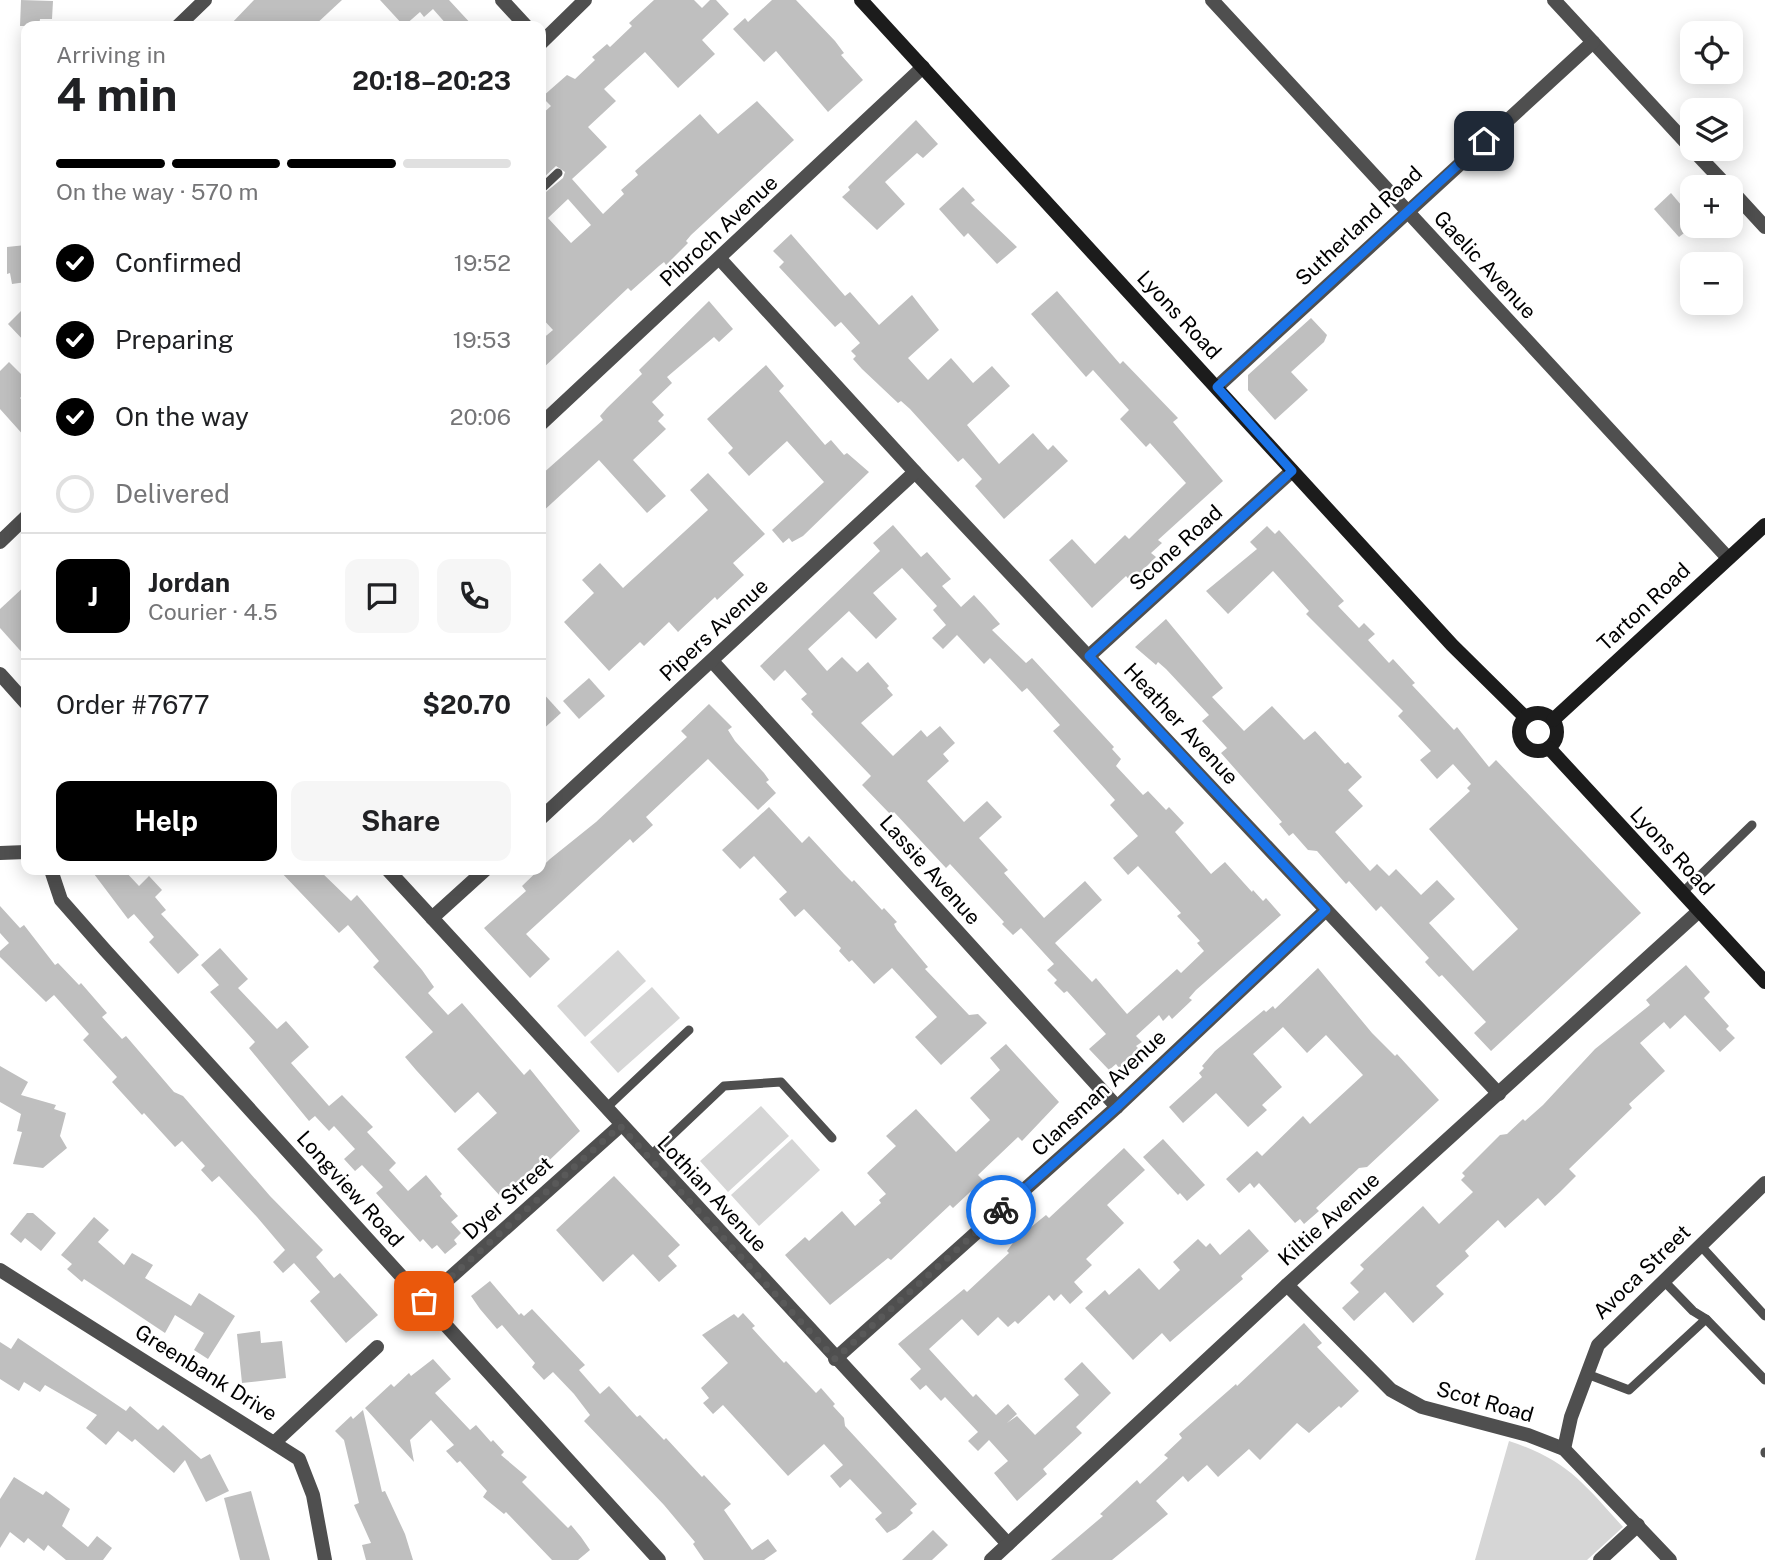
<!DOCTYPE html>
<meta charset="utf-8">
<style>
body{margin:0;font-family:"Public Sans",sans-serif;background:#f6f6f6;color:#202124;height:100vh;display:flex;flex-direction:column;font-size:26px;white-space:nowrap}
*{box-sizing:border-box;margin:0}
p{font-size:23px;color:#757577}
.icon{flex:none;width:38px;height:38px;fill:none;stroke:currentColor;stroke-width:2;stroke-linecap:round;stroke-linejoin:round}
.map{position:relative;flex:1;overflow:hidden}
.sheet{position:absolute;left:21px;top:21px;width:525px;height:854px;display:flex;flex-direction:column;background:#fff;border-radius:14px;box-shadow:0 4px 18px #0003}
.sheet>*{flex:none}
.tools{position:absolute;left:1680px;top:21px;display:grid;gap:14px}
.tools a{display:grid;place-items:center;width:63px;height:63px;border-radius:14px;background:#fff;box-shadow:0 4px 18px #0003;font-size:35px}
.pin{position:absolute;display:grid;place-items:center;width:60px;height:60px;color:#fff;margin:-30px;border-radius:14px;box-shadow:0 4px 10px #0006}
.courier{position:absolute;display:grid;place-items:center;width:70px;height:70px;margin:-35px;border:5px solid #1a73e8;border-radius:50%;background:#fff;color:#222;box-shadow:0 2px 9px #0007}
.summary em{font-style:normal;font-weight:700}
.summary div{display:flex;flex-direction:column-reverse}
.summary{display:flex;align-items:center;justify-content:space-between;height:119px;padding:0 35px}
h1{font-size:46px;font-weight:700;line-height:52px}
.bar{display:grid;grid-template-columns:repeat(4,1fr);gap:10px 7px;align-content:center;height:84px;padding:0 35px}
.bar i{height:9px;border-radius:5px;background:#e0e0e0}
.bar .on{background:#000}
.bar p{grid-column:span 4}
.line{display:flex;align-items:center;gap:18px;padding:0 35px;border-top:2px solid #e0e0e0}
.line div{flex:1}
.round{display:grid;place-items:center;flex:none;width:74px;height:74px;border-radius:14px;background:#f6f6f6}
ol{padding:0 35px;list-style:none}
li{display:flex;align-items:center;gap:21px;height:77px}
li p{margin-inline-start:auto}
li .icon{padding:7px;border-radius:50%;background:#000;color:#fff;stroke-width:4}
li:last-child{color:#757577}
li i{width:38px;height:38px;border:4px solid #e0e0e0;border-radius:50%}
.button{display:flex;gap:14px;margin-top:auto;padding:14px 35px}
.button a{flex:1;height:80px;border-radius:14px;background:#000;color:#fff;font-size:28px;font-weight:700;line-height:80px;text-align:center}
.button a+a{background:#f6f6f6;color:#202124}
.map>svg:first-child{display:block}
.green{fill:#d6d6d6}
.building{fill:#bfbfbf;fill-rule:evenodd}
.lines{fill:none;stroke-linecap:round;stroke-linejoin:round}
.lane{stroke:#4f4f4f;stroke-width:9}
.street{stroke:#4f4f4f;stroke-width:14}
.secondary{stroke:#1c1c1c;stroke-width:14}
.done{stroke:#595959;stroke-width:7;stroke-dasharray:0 12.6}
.route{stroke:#1a73e8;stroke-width:9}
.labels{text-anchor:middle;stroke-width:5;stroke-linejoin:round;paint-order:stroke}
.street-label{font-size:21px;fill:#000;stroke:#fff}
</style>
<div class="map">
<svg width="1765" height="1560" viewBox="0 0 1765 1560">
<rect width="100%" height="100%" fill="#fff"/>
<g class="green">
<path d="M618,950L646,981L585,1037L557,1006Z"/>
<path d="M652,987L680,1018L618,1073L590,1042Z"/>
<path d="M761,1106L789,1136L728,1192L700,1161Z"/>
<path d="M792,1139L820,1170L759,1226L731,1195Z"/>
<path d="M1509,1441C1567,1460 1583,1483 1623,1527L1587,1560H1475Z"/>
</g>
<g class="building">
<path d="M21,0L53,1L52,19H40L39,26H20Z"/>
<path d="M254,0H342L314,26H229Z"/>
<path d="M380,0H449L473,26H448L433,9L424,17L420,12L404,26Z"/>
<path d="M654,0H694L702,8L710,0H716L729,14L702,40L715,54L678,88L645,52L604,89L616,101L588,127L607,147L572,179L603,214L624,194L621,190L638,175L635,171L700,114L718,134L757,101L794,140L691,235L686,241L688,243L666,265L664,262L659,266L631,291L628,288L541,370V340L553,330L541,317V196L563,178L565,172L556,166L541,180V115L551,106L542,97L567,75L575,79L595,60L592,57L607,44L610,47L632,26L629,23ZM568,199L591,225L571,243L548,218Z"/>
<path d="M772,0H796L835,41L844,53L841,55L863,80L828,112L776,51L764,62L733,29L745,18L748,22Z"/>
<path d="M916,120L938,144L923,158L917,153L885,182L905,204L877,230L842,197L850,190L848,187Z"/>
<path d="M963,187L975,200L971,203L1017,247L997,264L968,233L964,237L939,209Z"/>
<path d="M1671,193L1692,218L1693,226L1679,237L1654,209Z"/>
<path d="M791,234L845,296L850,292L879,325L912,295L939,330L908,358L928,380L951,358L973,383L992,366L1010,386L967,425L999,464L1033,433L1048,450L1053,445L1068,461L1004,519L975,486L982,479L963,458L958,462L910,409L901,401L898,403L862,369L853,359L856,356L851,351L860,343L841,322L835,327L779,267L784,262L773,251Z"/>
<path d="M26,245V282L12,284L10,273L7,274V247Z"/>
<path d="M1057,291L1120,364L1123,361L1178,418L1173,422L1223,481L1158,540L1162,543L1151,553L1156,557L1131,582L1126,576L1092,608L1049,560L1072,539L1095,564L1125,535L1129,539L1186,483L1150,443L1146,447L1120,419L1129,410L1093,370L1086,377L1031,314Z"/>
<path d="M709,301L733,329L719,342L714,337L667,377L672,383L652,402L664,415L658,421L666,429L633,460L666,496L647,513L599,460L541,513V475L603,420L600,416L607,408L642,374L639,370Z"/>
<path d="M26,306V343L8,324Z"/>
<path d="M1311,318L1327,335L1324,342L1291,372L1308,390L1275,420L1248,390V375Z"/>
<path d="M9,362L26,379V392L20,398L26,404V438L0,409V371Z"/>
<path d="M766,365L784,386L779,391L825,445L831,440L844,455L847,453L869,472L803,536L792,542L789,538L783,543L772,530L824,482L787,441L749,476L728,453L733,448L707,419Z"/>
<path d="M708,473L765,534L733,563L744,575L717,600L715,597L678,632L669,622L644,646L640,642L609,671L564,622L594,593L582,580L600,563L623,588L708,510L690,490Z"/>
<path d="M893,525L921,557L927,552L951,579L942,586L961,607L974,595L986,608L1000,624L992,630L1026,663L1032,658L1114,747L1112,749L1121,759L1116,766L1143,795L1148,791L1166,810L1169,807L1184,823L1175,832L1211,874L1225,862L1252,892L1253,890L1263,901L1266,898L1281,915L1196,990L1189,998L1192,1000L1172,1019L1169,1015L1163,1021L1159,1015L1136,1036L1142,1042L1136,1046L1139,1049L1119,1068L1116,1064L1109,1070L1089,1049L1106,1034L1067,991L1064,993L1054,983L1057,980L1047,970L1054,964L1021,928L1013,935L1002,924L1004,922L950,864L946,868L894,812L891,815L862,785L871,776L811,714L813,712L801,699L807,694L785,670L774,681L760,666L880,551L873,543ZM902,568L937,606L933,610L946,625L932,638L943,649L957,635L984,664L990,658L1022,692L1027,688L1060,725L1053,731L1115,800L1110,805L1138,836L1113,858L1128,875L1138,866L1181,913L1177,916L1200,941L1197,943L1204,951L1181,973L1177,969L1127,1014L1096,978L1092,982L1055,943L1102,900L1085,881L1044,918L1004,873L1008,870L979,838L1002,817L987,801L964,822L927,781L949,761L943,754L955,743L940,726L927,737L921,730L893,756L861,723L893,695L887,688L889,686L868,662L857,672L842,657L827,671L808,649L849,611L876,639L897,619L873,593Z"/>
<path d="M1267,526L1275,534L1279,530L1344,601L1338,606L1359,628L1364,623L1375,634L1368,640L1389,663L1393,659L1415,683L1412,685L1454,730L1457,727L1489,767L1496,760L1641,913L1491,1051L1474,1033L1486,1022L1442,975L1439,977L1425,962L1429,958L1381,906L1376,911L1349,881L1346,884L1317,851L1308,850L1293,833L1289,836L1279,824L1282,822L1221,753L1227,748L1202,721L1209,715L1166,669L1158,662L1156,665L1135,647L1166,619L1223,688L1212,697L1244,731L1272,706L1304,740L1315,731L1345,764L1348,762L1362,777L1348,790L1363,806L1335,832L1370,871L1377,864L1389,876L1396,869L1421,895L1437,880L1455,899L1429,923L1473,971L1518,929L1429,829L1470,791L1467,788L1471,784L1453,764L1437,779L1420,760L1431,751L1398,716L1403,711L1306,614L1309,611L1273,571L1228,614L1206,591L1257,549L1250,542Z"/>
<path d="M26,585V657L0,628V609Z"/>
<path d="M589,678L605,696L579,719L563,701Z"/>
<path d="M541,691L561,713L541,731Z"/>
<path d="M709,704L732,727L728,730L735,741L764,773L769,780L766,782L776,793L758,810L708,759L646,817L653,825L633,843L630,839L526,934L550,959L530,978L484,928L526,891L522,886L550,859L596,822L687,737L681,731Z"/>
<path d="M769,807L802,843L809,836L844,874L852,882L854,880L882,910L884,908L897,922L894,924L897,930L928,967L925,969L969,1015L978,1014L987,1023L941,1065L915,1037L937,1017L892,968L874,984L852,960L849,962L839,951L841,948L804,909L795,917L779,899L787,892L754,856L740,869L722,850Z"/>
<path d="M91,870H124L139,886L149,876L162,890L155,897L166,910L161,914L199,955L178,974L149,942L154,937L134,914L128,919Z"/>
<path d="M279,870H319L351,901L357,895L422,970L434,987L428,993L448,1015L462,1003L524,1075L530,1069L580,1131L537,1172L533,1168L501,1197L457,1149L497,1113L478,1092L455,1113L416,1070L405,1057L433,1032L373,967L379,961L348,925L339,933Z"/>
<path d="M0,906L20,928L24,925L55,965L58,963L79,985L81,983L107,1013L102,1017L122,1039L126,1036L174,1092L183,1096L270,1196L323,1250L316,1257L334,1278L340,1273L378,1315L346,1343L310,1301L320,1292L294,1263L283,1273L273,1262L285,1250L257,1217L219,1176L212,1182L201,1170L205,1166L182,1141L175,1147L144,1113L142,1115L112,1082L117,1077L83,1040L89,1034L54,995L46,1002L0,957V951L9,943L0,933Z"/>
<path d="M220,948L248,979L238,988L277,1029L286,1021L309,1047L291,1063L329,1106L342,1095L373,1127L367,1132L396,1163L389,1170L408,1191L426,1175L442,1194L440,1196L458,1216L451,1222L461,1233L454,1240L457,1244L445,1254L437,1245L432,1249L423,1239L420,1242L376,1193L383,1187L362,1165L355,1171L344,1159L355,1149L334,1126L329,1131L315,1116L309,1121L249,1048L255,1042L210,992L219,985L201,965Z"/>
<path d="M1686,965L1710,992L1704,998L1729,1026L1726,1029L1735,1038L1720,1052L1685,1015L1670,1029L1664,1022L1640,1043L1665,1071L1629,1104L1632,1108L1569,1169L1576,1176L1560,1192L1545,1206L1538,1198L1505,1228L1498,1220L1465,1251L1469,1256L1436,1286L1444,1294L1413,1323L1385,1292L1354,1321L1342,1308L1359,1292L1350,1283L1364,1269L1360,1265L1423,1206L1439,1224L1473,1192L1461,1180L1465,1176L1462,1173L1500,1135L1507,1134L1523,1119L1525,1121L1543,1105L1595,1049L1650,1005L1646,1000Z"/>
<path d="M1318,968L1372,1033L1395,1056L1397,1054L1439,1100L1367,1167L1359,1168L1316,1208L1319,1211L1304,1224L1300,1219L1295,1223L1259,1183L1254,1188L1250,1183L1239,1193L1226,1179L1257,1151L1262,1156L1303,1116L1310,1124L1363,1075L1326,1035L1307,1053L1283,1027L1253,1054L1282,1087L1262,1105L1267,1110L1248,1127L1216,1093L1183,1123L1169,1107L1202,1077L1199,1073L1204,1068L1202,1066L1215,1051L1264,1010L1266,1012L1273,1006L1275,1009Z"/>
<path d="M1006,1044L1059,1102L1022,1141L1018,1137L978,1175L983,1180L953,1208L950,1205L891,1260L888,1258L830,1305L785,1255L805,1237L809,1241L842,1211L855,1226L881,1203L879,1200L886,1194L867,1173L896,1146L886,1136L916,1109L956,1152L990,1120L970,1098L1000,1070L990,1058Z"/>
<path d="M0,1066L28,1082L21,1095L56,1105L54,1109L66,1113L60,1136L67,1148L43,1168L13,1164L22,1132L17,1131L21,1114L0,1102Z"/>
<path d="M1163,1139L1205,1185L1187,1201L1180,1193L1178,1195L1143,1157Z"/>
<path d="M1124,1148L1145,1170L1107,1205L1124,1223L1086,1259L1092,1265L1074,1282L1083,1292L1070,1304L1061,1294L1054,1301L1049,1295L1018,1324L1015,1321L1008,1327L998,1317L978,1336L962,1319L929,1349L973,1397L976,1394L996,1415L1008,1404L1017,1414L1007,1423L1017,1416L1035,1435L1079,1395L1064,1379L1082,1362L1111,1393L1076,1427L1082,1433L1043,1469L1047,1474L1017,1501L994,1473L1008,1461L989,1440L978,1451L968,1441L978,1432L945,1397L941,1401L926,1385L920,1390L910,1379L921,1369L898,1344L964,1289L967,1292L1009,1253L1007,1251L1015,1240L1046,1215L1049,1218Z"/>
<path d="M614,1176L680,1245L668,1256L677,1266L659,1282L633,1254L603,1282L556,1230Z"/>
<path d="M27,1213H33L56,1233L41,1251L25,1238L21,1243L10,1234Z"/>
<path d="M94,1217L109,1230L98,1242L124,1265L132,1253L153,1265L145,1278L191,1306L199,1293L235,1316L208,1359L194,1350L204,1333L175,1315L165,1333L84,1279L82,1282L67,1269L72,1264L61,1255Z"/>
<path d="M1249,1229L1269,1251L1241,1276L1243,1279L1170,1342L1162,1333L1133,1360L1085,1308L1105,1290L1109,1295L1139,1268L1159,1290L1180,1270L1173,1262L1198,1239L1206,1247L1210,1243L1220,1255Z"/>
<path d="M490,1281L519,1315L521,1313L524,1316L532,1309L585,1365L579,1370L600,1394L609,1386L637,1417L640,1415L664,1440L666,1438L702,1477L704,1475L731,1504L724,1510L752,1550L768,1539L777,1551L764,1560H704L693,1544L695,1542L664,1505L584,1421L590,1415L574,1394L553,1372L544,1380L532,1367L535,1363L502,1325L497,1329L480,1309L471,1296Z"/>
<path d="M743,1313L755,1326L752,1328L784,1363L786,1361L816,1393L821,1388L835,1404L833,1406L844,1418L845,1426L917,1504L910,1510L913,1513L896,1528L887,1533L875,1519L882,1513L850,1479L840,1488L830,1476L843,1465L824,1444L788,1476L723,1405L713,1414L703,1403L709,1398L701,1388L728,1363L702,1335L734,1314L738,1318Z"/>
<path d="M1304,1323L1322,1343L1317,1347L1359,1391L1341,1408L1339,1406L1309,1433L1297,1423L1260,1460L1249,1449L1218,1477L1207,1465L1188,1482L1183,1476L1156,1501L1168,1514L1112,1560H1051L1103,1516L1100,1514L1137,1480L1140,1484L1168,1458L1164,1455L1182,1438L1179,1434L1236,1384L1237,1386Z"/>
<path d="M260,1331L261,1343L282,1341L286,1378L242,1383L237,1334Z"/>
<path d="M18,1338L126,1411L130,1406L158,1430L163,1425L201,1459L210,1454L229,1491L206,1502L185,1460L174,1473L135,1439L132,1442L118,1431L106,1445L86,1428L97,1415L45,1385L40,1392L24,1382L19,1391L0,1379V1342L11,1349Z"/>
<path d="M433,1359L451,1379L435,1393L470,1430L476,1425L491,1442L493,1440L504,1452L501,1455L527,1477L522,1482L568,1528L571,1525L581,1537L590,1550L578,1560H552L506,1512L504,1514L483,1497L487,1491L460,1461L457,1463L446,1451L454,1445L431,1420L410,1440L414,1462L365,1408L391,1384L394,1387L409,1373L411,1376Z"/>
<path d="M363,1410L382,1492L385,1491L405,1534L413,1560H366L362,1545L371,1543L354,1505L359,1503L344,1440L335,1431L351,1416L353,1419Z"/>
<path d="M14,1477L43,1495L46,1491L70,1509L62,1526L88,1547L97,1536L112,1548L103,1560H66L48,1545L44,1551L28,1538L24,1543L10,1532L0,1548V1499Z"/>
<path d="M251,1491L270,1560H240L224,1498Z"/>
<path d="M933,1530L948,1545L932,1560H902Z"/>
</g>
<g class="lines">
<g class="lane">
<path d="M541,189L558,173"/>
<path d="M1682,893L1752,825"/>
<path d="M605,1109L689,1030"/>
<path d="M649,1157L724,1086L781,1082L832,1138"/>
<path d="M1700,1245L1765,1316"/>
<path d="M1663,1280L1693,1311L1706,1319L1765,1380"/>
<path d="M1587,1374L1629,1390L1706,1319"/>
<path d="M1765,1452V1453"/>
</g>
<g class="street">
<path d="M502,0L526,26"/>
<path d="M1212,0L1728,558"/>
<path d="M1554,0L1692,149"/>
<path d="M178,26L205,0"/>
<path d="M541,43L585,0"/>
<path d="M1692,149L1728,187"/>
<path d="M1731,190L1765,227"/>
<path d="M720,259L915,472L1499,1094"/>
<path d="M1217,387L1593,42"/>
<path d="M541,424L923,67"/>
<path d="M0,542L26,517"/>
<path d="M1089,656L1292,471"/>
<path d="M712,661L1117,1107"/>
<path d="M0,674L26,703"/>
<path d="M541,818L915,472"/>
<path d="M0,853L26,852"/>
<path d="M51,870L61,900L105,950L659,1560"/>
<path d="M388,870L1008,1544"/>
<path d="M432,918L485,870"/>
<path d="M0,1270L299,1459L313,1495L325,1560"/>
<path d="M1287,1285L1391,1390L1422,1407L1528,1435L1564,1449L1670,1560"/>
<path d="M424,1301L620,1126"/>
<path d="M835,1359L1117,1107L1326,910"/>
<path d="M275,1442L377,1347"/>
<path d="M1564,1449L1571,1417L1598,1345L1765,1183"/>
<path d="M991,1560L1287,1285L1699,911"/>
<path d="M1600,1560L1638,1525"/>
</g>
<g class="secondary">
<path d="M861,0L1452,645L1525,717"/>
<circle cx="1538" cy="732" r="19"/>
<path d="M1553,720L1765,525"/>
<path d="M1549,748L1765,982"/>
</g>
</g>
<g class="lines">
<path class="done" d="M424,1301L620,1126L835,1359L1001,1210"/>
<path class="route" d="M1001,1210L1117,1107L1326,910L1089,656L1292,471L1217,387L1484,141"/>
</g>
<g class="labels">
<g class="street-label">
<text transform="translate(1359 226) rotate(-43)" y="7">Sutherland Road</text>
<text transform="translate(719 231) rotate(-43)" y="7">Pibroch Avenue</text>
<text transform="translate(1485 265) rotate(47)" y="7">Gaelic Avenue</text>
<text transform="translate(1179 315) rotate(47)" y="7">Lyons Road</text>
<text transform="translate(1176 548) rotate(-42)" y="7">Scone Road</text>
<text transform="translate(1644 607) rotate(-43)" y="7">Tarton Road</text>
<text transform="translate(714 630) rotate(-43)" y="7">Pipers Avenue</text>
<text transform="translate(1181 724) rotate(47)" y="7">Heather Avenue</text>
<text transform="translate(1672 851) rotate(47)" y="7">Lyons Road</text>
<text transform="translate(930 870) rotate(48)" y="7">Lassie Avenue</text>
<text transform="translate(1099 1093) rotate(-43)" y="7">Clansman Avenue</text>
<text transform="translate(350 1189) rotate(48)" y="7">Longview Road</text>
<text transform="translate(712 1194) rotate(47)" y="7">Lothian Avenue</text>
<text transform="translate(508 1198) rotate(-42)" y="7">Dyer Street</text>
<text transform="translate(1329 1219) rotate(-42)" y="7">Kiltie Avenue</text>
<text transform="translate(1642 1272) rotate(-44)" y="7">Avoca Street</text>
<text transform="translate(206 1373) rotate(32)" y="7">Greenbank Drive</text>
<text transform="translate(1485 1402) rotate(16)" y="7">Scot Road</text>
</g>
</g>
</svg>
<div class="tools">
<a><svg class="icon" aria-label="locate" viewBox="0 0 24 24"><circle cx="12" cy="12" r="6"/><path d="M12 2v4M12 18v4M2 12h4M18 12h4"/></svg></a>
<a><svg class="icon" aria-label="layers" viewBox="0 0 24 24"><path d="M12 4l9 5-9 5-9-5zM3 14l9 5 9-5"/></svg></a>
<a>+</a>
<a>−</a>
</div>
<div class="pin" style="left:424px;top:1301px;background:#ea580c"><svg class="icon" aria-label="bag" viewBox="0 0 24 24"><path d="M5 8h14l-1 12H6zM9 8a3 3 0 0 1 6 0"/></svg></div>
<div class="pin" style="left:1484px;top:141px;background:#1f2937"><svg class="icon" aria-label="home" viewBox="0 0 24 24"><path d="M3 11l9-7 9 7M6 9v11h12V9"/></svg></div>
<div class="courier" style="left:1001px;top:1210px"><svg class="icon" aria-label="bike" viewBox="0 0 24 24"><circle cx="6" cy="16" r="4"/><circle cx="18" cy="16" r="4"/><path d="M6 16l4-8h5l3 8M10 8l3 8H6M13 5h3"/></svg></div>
<section class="sheet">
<div class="summary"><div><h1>4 min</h1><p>Arriving in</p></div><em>20:18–20:23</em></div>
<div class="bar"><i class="on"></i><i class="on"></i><i class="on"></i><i></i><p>On the way · 570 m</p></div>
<ol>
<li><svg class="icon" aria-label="check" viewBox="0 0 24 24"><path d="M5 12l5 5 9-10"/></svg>Confirmed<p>19:52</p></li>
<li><svg class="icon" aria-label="check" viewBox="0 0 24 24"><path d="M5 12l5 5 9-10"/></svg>Preparing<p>19:53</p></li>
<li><svg class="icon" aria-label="check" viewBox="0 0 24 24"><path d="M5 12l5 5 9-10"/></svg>On the way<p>20:06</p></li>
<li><i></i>Delivered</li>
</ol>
<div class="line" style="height:126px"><b class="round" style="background:#000;color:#fff">J</b><div><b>Jordan</b><p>Courier · 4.5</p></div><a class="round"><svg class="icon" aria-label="chat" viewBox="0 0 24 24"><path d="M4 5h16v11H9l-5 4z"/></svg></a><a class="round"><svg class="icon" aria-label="phone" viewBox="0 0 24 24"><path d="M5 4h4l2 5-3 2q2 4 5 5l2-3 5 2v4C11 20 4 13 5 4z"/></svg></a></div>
<div class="line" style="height:91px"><div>Order #7677</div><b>$20.70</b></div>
<div class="button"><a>Help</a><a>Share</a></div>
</section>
</div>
